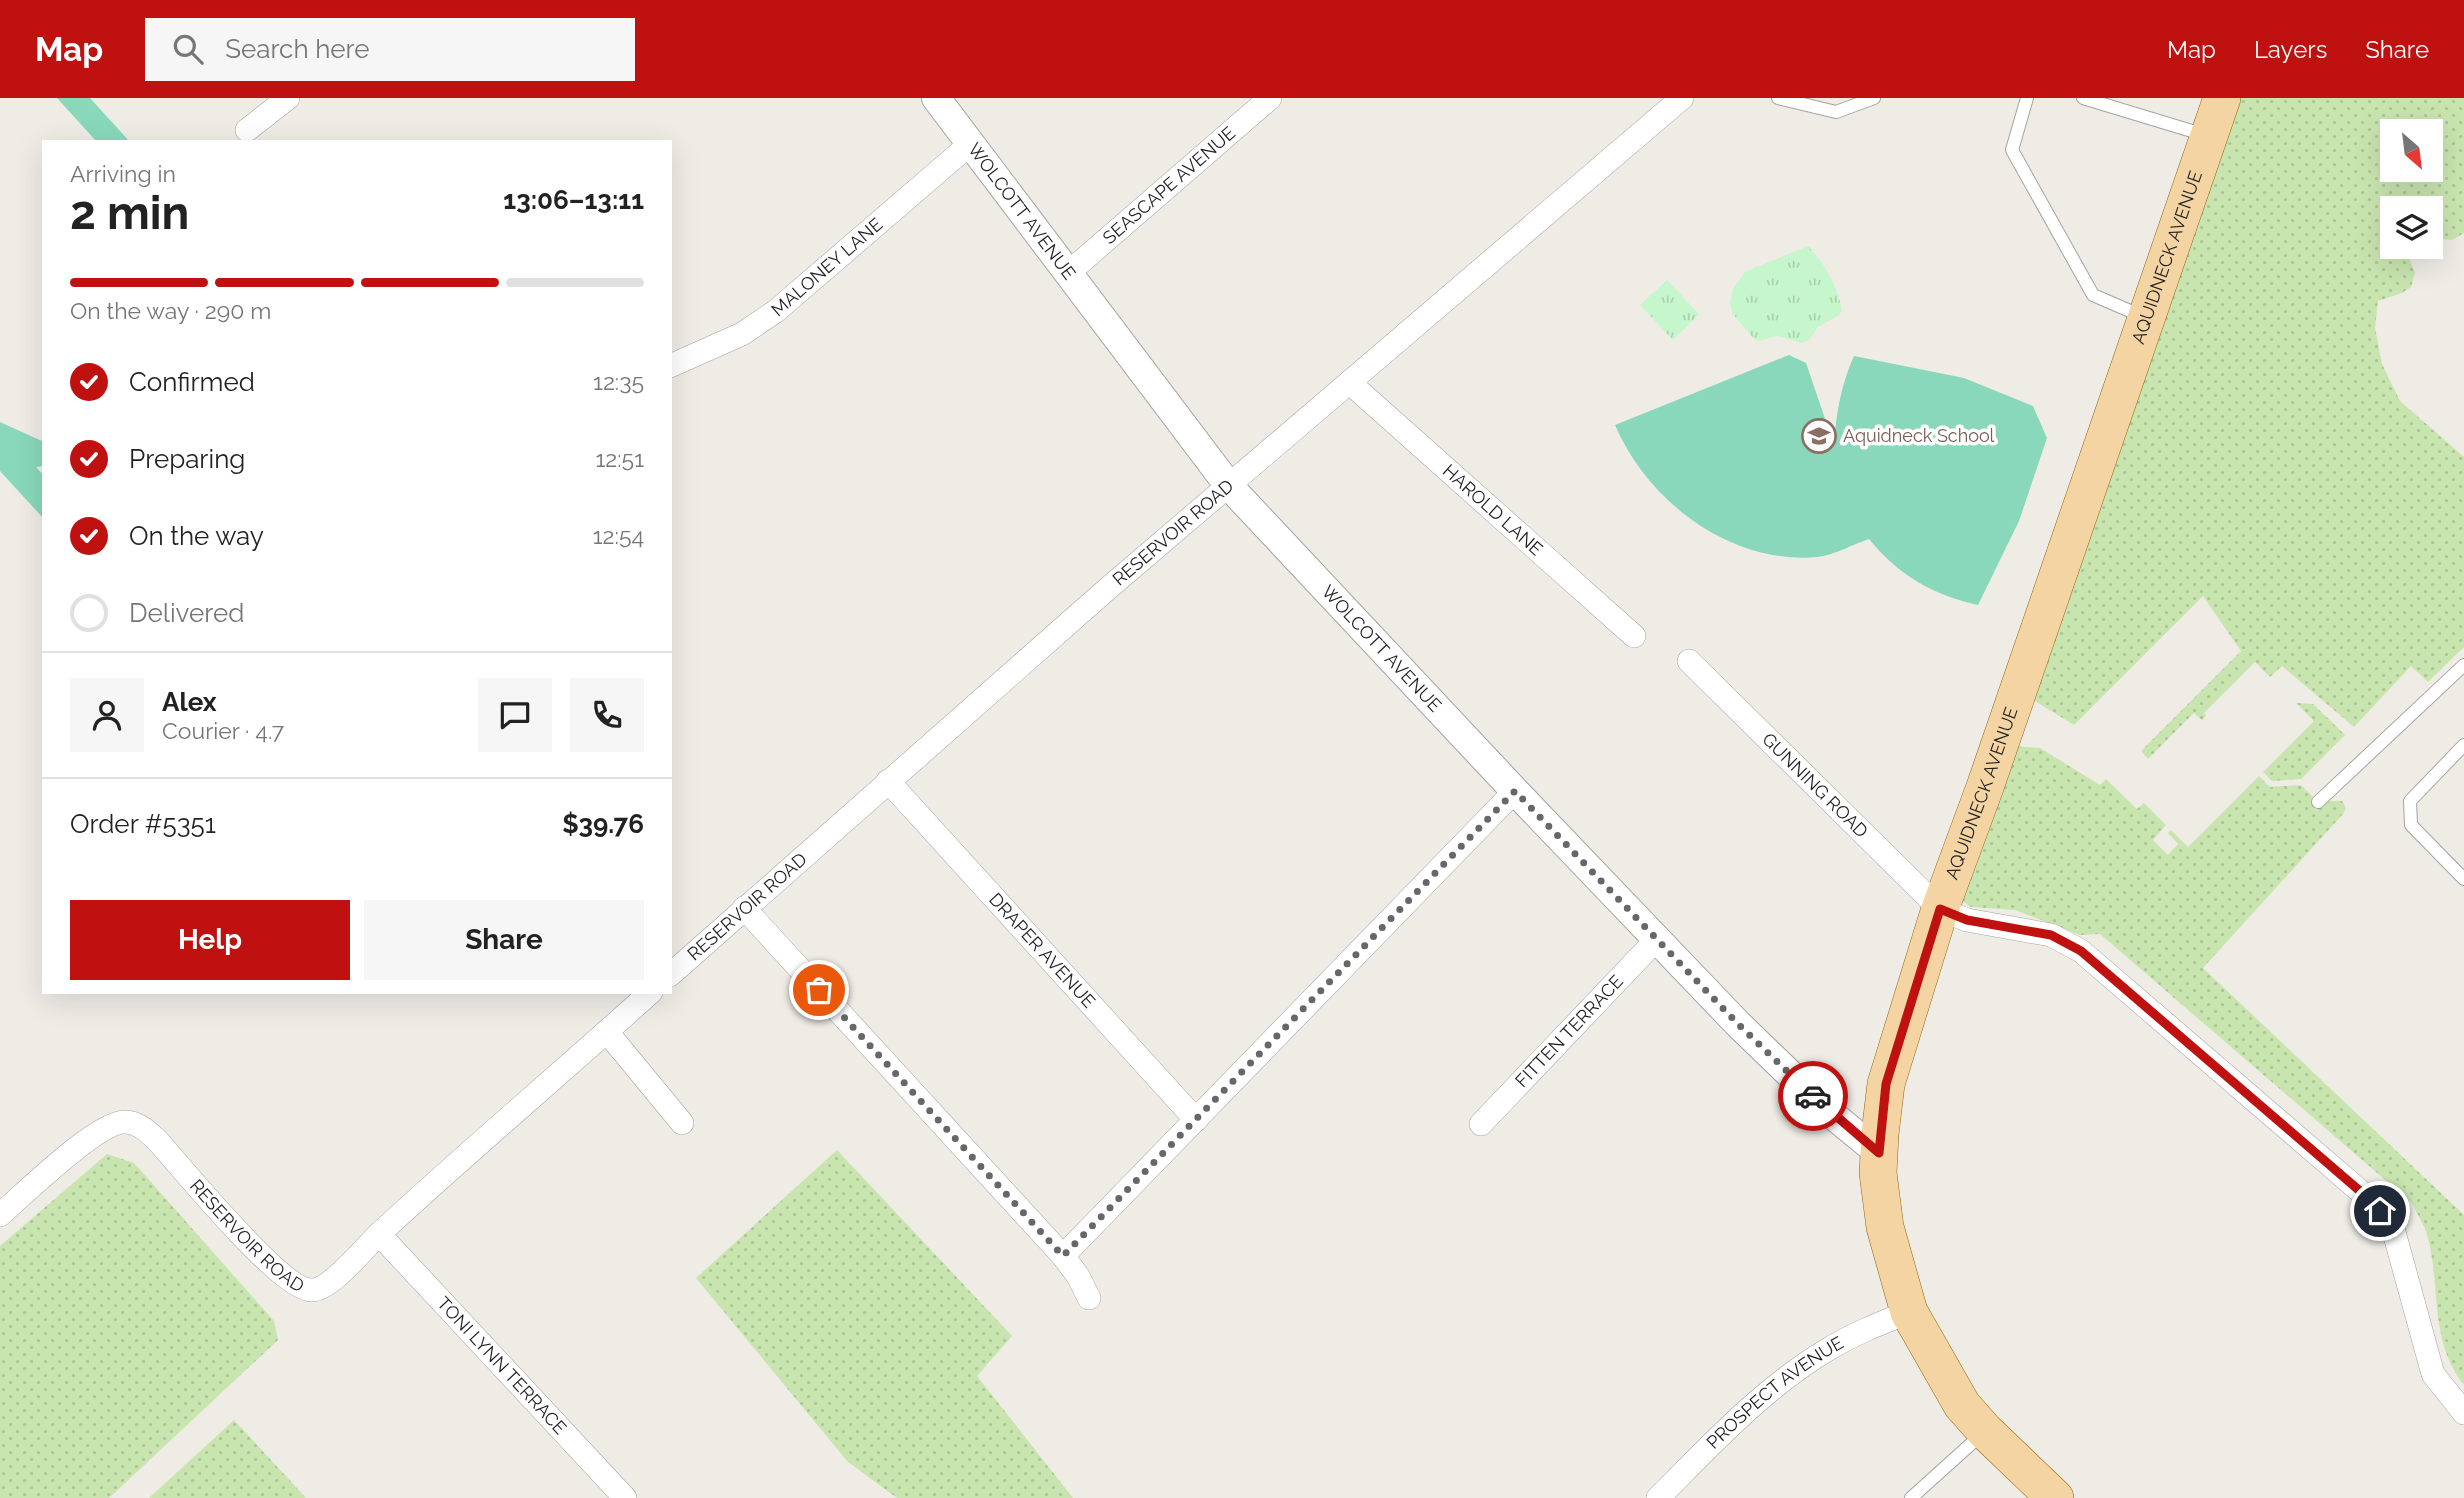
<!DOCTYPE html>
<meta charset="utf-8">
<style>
body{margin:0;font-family:Raleway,sans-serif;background:#f6f6f6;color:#222;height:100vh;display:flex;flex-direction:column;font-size:26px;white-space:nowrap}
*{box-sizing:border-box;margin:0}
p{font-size:23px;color:#767676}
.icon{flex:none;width:38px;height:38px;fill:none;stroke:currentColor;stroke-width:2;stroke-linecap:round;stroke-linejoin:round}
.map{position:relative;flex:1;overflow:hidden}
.sheet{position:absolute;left:42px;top:42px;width:630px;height:854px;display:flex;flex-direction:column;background:#fff;border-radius:0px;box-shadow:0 7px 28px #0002}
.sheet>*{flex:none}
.needle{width:46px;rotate:152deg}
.tools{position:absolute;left:2380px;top:21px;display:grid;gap:14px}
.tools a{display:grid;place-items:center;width:63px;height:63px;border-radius:0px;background:#fff;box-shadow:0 7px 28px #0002;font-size:35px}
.pin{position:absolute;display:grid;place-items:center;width:60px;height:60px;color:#fff;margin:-30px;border:4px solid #fff;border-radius:50%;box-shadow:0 2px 7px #0007}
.courier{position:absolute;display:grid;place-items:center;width:70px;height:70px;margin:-35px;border:5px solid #bf110f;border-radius:50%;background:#fff;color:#222;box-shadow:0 2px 9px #0007}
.overview em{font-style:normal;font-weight:700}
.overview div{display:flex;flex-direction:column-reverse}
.overview{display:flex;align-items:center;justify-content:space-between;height:119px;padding:0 28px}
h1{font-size:46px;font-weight:700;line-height:52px}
.bar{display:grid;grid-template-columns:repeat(4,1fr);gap:10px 7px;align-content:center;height:84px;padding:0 28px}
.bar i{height:9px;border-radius:5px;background:#e0e0e0}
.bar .current{background:#bf110f}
.bar p{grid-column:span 4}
.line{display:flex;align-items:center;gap:18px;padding:0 28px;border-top:2px solid #e0e0e0}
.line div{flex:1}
.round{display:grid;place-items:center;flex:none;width:74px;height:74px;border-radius:0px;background:#f6f6f6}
ol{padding:0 28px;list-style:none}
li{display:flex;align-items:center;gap:21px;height:77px}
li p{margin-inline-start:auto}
li .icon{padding:7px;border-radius:50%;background:#bf110f;color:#fff;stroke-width:4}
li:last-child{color:#767676}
li i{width:38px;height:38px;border:4px solid #e0e0e0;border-radius:50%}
.cta{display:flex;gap:14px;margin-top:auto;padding:14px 28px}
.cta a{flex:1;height:80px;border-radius:0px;background:#bf110f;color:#fff;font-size:28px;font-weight:700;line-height:80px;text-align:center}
.cta a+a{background:#f6f6f6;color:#222}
header{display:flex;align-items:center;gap:42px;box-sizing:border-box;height:98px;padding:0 35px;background:#bf110f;color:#fff}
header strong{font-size:33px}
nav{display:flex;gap:38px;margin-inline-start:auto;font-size:24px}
.search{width:490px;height:63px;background:#f6f6f6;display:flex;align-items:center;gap:18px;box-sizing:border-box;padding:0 24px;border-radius:0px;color:#767676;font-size:26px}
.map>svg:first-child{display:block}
.grass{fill:url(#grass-dots);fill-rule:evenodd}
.park{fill:url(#park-tufts)}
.pitch{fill:#89d8bb}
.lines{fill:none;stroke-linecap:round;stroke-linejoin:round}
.service-casing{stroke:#a3a3a3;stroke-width:14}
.minor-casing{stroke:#a3a3a3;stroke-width:24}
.tertiary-casing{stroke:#a3a3a3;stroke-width:30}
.primary-casing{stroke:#8f650b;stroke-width:38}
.service{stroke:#fff;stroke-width:12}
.minor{stroke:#fff;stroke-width:23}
.tertiary{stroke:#fff;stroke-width:28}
.primary{stroke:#f5d4a4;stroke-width:37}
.done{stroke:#686765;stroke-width:7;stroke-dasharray:0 12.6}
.route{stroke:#bf110f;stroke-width:9}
.labels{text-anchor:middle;stroke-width:7;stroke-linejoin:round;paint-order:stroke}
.street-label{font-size:18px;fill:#1f1f1f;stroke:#fff}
.education-label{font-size:18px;fill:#785e54;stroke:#fff;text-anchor:start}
</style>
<header>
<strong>Map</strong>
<div class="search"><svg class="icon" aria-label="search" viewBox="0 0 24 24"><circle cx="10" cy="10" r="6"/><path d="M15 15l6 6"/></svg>Search here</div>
<nav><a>Map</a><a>Layers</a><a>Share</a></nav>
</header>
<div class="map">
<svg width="2464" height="1400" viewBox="0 0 2464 1400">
<defs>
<pattern id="grass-dots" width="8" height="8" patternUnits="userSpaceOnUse" patternTransform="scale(1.75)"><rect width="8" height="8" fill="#c9e5af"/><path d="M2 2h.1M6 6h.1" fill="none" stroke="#acc496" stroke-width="1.8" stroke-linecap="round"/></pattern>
<pattern id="park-tufts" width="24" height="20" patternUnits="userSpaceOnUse" patternTransform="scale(1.75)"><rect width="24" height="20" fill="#c6f6cb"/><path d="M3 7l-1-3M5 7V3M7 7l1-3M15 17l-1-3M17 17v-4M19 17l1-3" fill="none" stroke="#aad2ae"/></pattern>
</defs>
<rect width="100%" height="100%" fill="#efece6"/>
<g class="grass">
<path d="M2237,0H2464V135L2452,142L2431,140V110H2392V149H2408L2406,153L2415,175L2411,189L2402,195L2378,203L2375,230L2382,266L2400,303L2464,359V549L2428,584L2411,568L2354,629L2282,568L2270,579L2255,564L2204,615L2206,618L2202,622L2194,615L2148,661L2141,653L2241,553L2203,498L2074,627L2030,600ZM2392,33H2431V72H2392Z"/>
<path d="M2296,605L2313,606L2345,637L2301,681L2272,683L2263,674L2314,623Z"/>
<path d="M2013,648L2040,650L2100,687L2106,681L2137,711L2144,705L2166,727L2153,742L2168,757L2178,746L2168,735L2171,732L2188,749L2259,678L2270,689L2301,687L2313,699L2311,705L2316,712L2330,703H2342L2346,710L2343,716L2203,870L2464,1117V1287C2429,1243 2441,1191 2428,1140C2425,1128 2417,1116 2412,1105L2100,836L2080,837L2015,812L1971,809L1962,803Z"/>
<path d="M837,1052L1012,1238L977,1278L1073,1400H897L848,1364L696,1180Z"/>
<path d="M107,1056L134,1065L274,1223L278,1242L109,1400H0V1148Z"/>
<path d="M234,1322L306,1400H149Z"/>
</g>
<g class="park">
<path d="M1808,148C1825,166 1837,187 1842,212L1839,217L1818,229L1809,242L1802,245L1777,238L1759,243L1754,241L1732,215L1730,204L1733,191L1745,174Z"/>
<path d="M1667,182L1699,216L1673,242L1640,207Z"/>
</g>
<g class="pitch">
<path d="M57,0H90L130,44H97Z"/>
<path d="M1789,257L1806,265L1834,347C1836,315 1841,287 1854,258L1964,280L2033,308L2047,340L2019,423L1978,507C1933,497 1898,477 1869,441C1853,446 1835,457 1818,459C1731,467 1648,404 1615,327Z"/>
<path d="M0,324L44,344V368L36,369L44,378V421L0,373Z"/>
</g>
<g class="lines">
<g class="service-casing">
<g id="service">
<path d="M1778,0L1836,14L1874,0"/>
<path d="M2027,0L2012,52L2093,197L2144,219"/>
<path d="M2083,0L2205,37"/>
<path d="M2464,647L2410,703L2411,727L2464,781"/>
<path d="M2318,704L2464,567"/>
<path d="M1911,1400L1982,1336"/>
</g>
</g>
<g class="minor-casing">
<g id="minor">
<path d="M247,32L288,0"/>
<path id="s1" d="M1067,176L1270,0"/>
<path id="s2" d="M670,268L742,236L776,213L969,47"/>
<path id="s3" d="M1350,285L1634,538"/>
<path id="s4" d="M1689,563L1940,811L1967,822L2051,837L2081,853L2368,1100L2392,1127L2433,1276L2464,1315"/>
<path id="s5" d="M888,683L1196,1022"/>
<path d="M744,810L1063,1158L1078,1178L1089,1200"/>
<path id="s6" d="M670,877L1105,493L1682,0"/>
<path d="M607,934L682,1025"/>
<path id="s7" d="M1481,1026L1657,841"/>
<path id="s8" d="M0,1117C23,1097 98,1023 125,1024C138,1024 148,1034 157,1042C181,1069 282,1193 312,1192C331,1192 366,1148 380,1135C469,1053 561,975 651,894"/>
<path id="s9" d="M379,1136L625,1400"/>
<path d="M1063,1158L1515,693"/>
<path id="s10" d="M1658,1400C1711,1347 1762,1291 1827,1252C1853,1236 1881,1225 1909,1214"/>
</g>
</g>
<g class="tertiary-casing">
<g id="tertiary">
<path id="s11" d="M936,0L1229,388L1515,693L1738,926L1829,1014L1879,1055"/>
</g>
</g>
<g class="primary-casing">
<g id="primary">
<path id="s12" d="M2055,1400L1985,1333L1962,1307L1909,1214L1885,1129L1878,1075L1880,1036L1886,986L1940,811L1985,689L2222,0"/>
</g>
</g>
<use href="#service" class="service"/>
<use href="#minor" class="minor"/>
<use href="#tertiary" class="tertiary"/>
<use href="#primary" class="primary"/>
</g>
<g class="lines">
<path class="done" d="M819,892L1063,1158L1515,693L1738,926L1813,998"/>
<path class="route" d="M1813,998L1879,1055L1886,986L1940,811L1967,822L2051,837L2081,853L2368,1100L2380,1113"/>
</g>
<defs>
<g id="school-ring" transform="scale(1.75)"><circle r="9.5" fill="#fff" stroke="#8d6e63" stroke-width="1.5"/><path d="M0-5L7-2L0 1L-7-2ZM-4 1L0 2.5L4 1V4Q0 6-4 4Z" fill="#8d6e63"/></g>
</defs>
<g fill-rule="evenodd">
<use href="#school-ring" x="1819" y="338"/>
</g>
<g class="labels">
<g class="street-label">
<text dy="6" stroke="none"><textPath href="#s1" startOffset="135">SEASCAPE AVENUE</textPath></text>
<text dy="6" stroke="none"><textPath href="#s11" startOffset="142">WOLCOTT AVENUE</textPath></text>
<text dy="6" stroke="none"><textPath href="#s12" startOffset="1344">AQUIDNECK AVENUE</textPath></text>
<text dy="6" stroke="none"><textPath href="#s2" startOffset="187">MALONEY LANE</textPath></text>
<text dy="6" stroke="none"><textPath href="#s3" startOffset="191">HAROLD LANE</textPath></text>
<text dy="6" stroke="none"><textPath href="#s6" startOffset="670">RESERVOIR ROAD</textPath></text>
<text dy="6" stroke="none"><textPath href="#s11" startOffset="709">WOLCOTT AVENUE</textPath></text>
<text dy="6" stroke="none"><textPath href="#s4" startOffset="177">GUNNING ROAD</textPath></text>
<text dy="6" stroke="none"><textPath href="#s12" startOffset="777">AQUIDNECK AVENUE</textPath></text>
<text dy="6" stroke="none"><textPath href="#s6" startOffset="103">RESERVOIR ROAD</textPath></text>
<text dy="6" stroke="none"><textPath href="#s5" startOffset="229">DRAPER AVENUE</textPath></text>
<text dy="6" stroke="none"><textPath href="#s7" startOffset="128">FITTEN TERRACE</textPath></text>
<text dy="6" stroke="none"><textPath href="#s8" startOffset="327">RESERVOIR ROAD</textPath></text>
<text dy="6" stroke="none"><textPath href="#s9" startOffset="180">TONI LYNN TERRACE</textPath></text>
<text dy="6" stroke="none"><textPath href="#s10" startOffset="158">PROSPECT AVENUE</textPath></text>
</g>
<g class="education-label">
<text x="1843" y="344">Aquidneck School</text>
</g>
</g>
</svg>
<div class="tools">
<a><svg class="needle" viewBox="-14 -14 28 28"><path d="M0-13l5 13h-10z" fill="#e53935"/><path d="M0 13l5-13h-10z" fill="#767676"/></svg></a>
<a><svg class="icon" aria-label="layers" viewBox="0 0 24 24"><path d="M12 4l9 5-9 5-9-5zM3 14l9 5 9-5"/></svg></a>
</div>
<div class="pin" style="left:819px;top:892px;background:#ea580c"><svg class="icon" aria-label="bag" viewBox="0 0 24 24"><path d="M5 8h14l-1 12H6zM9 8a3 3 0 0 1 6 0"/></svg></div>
<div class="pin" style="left:2380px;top:1113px;background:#1f2937"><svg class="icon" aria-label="home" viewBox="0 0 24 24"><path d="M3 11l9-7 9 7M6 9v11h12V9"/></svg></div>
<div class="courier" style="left:1813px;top:998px"><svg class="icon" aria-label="car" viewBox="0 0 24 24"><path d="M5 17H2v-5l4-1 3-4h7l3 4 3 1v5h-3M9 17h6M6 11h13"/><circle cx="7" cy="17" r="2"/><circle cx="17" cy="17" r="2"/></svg></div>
<section class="sheet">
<div class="overview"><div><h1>2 min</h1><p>Arriving in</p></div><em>13:06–13:11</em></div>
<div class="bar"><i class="current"></i><i class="current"></i><i class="current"></i><i></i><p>On the way · 290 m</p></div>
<ol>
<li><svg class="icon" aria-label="check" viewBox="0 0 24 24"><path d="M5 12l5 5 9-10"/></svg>Confirmed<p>12:35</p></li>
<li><svg class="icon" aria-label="check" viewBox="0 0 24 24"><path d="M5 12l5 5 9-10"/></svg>Preparing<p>12:51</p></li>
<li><svg class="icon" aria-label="check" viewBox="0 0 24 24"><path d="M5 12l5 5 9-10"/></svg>On the way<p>12:54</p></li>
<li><i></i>Delivered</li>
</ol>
<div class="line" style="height:126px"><a class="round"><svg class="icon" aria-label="person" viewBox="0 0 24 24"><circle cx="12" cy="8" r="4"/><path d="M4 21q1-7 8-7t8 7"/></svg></a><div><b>Alex</b><p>Courier · 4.7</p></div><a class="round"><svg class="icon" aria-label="chat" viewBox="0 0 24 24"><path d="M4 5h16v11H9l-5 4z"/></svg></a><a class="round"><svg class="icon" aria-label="phone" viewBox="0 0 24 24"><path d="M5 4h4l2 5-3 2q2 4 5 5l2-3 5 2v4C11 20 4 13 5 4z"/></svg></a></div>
<div class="line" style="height:91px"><div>Order #5351</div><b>$39.76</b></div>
<div class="cta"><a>Help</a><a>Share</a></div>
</section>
</div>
